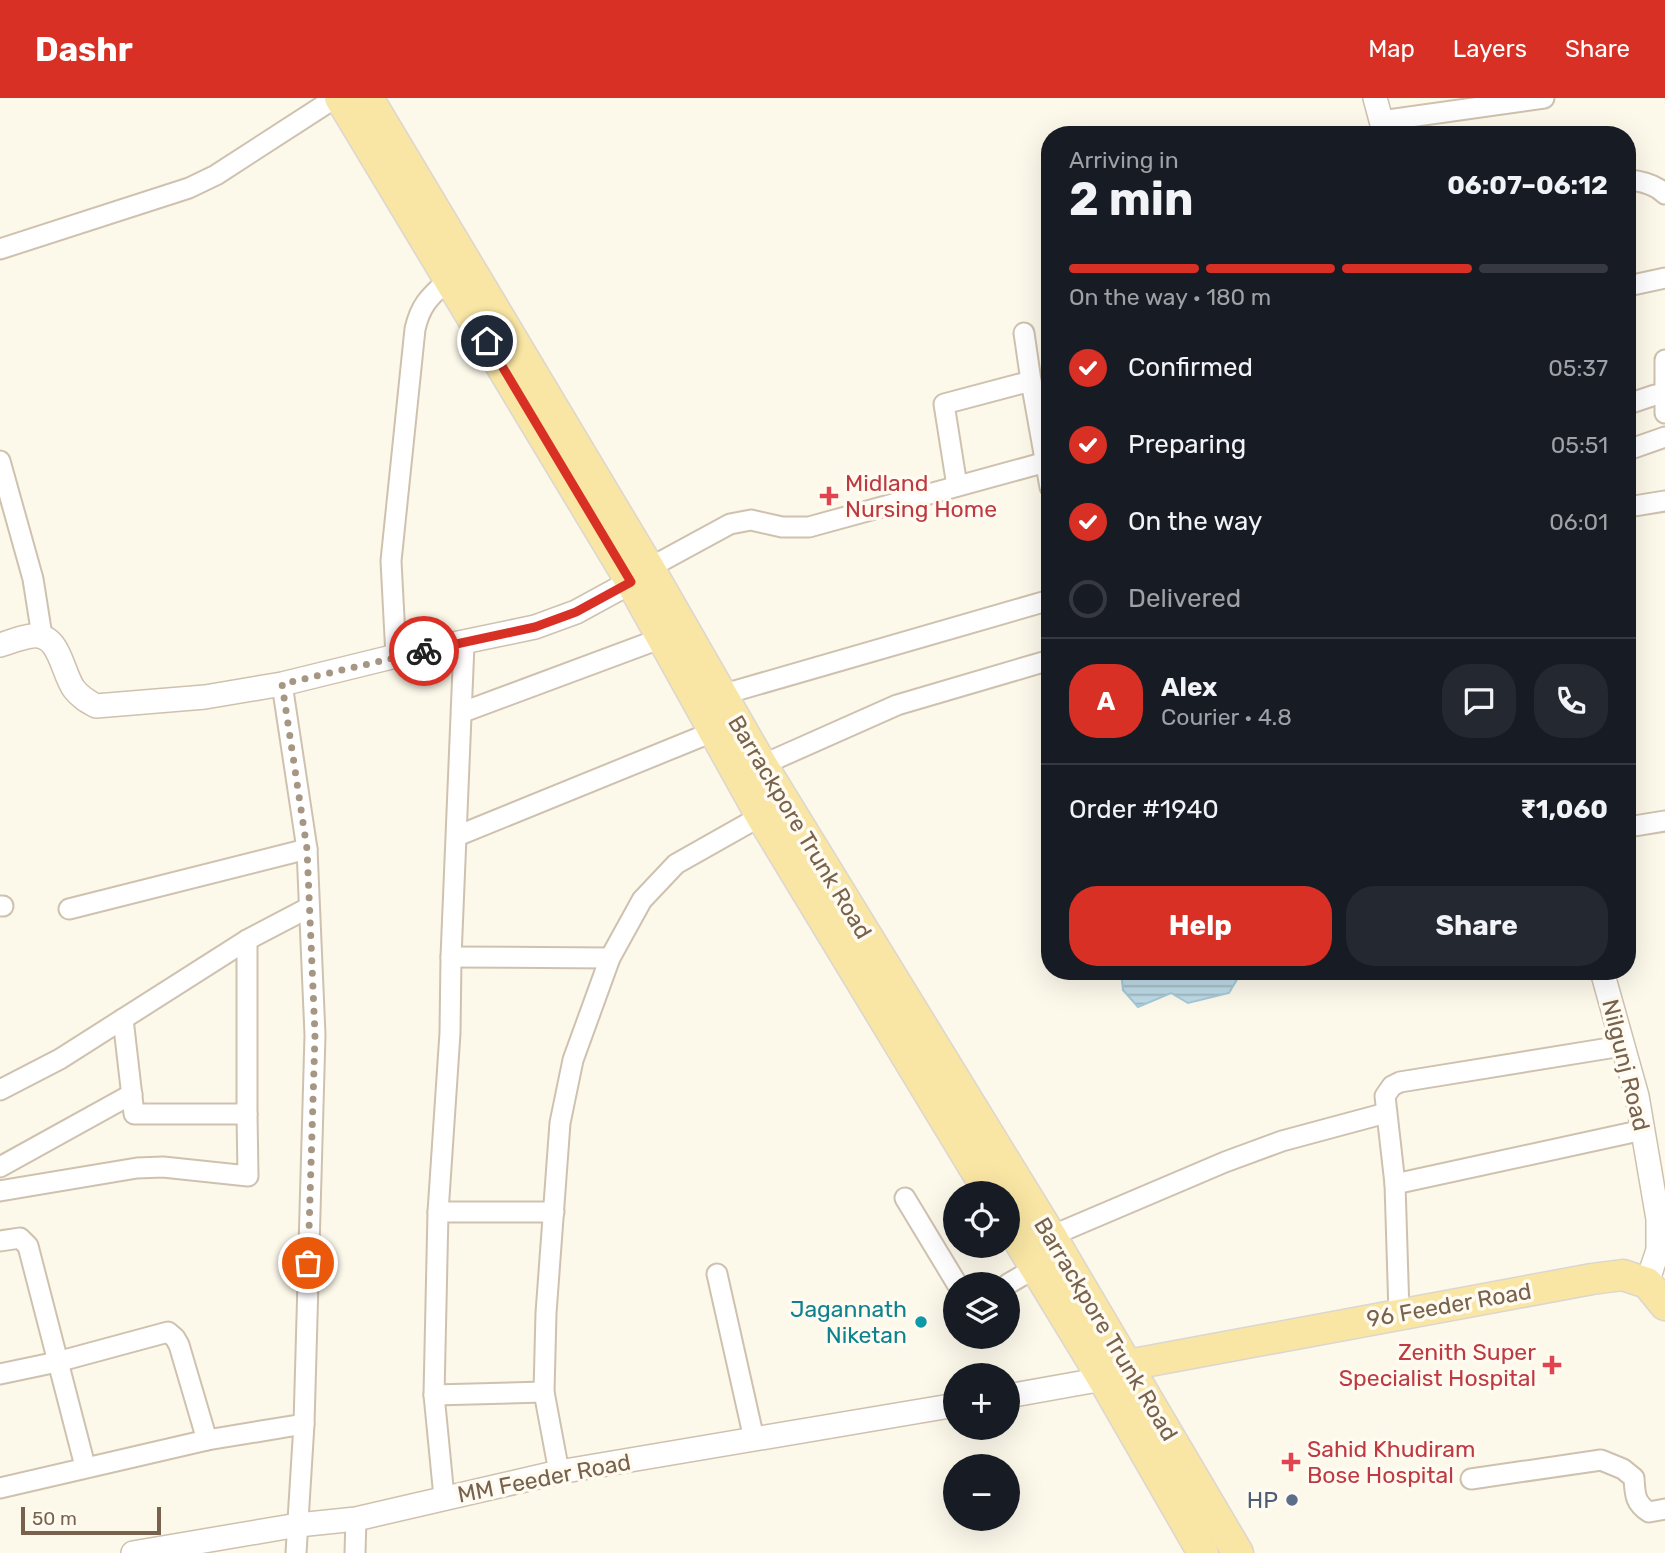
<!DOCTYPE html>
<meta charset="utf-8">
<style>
body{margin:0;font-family:Rubik,sans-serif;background:#242831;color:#f1f3f6;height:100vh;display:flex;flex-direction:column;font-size:26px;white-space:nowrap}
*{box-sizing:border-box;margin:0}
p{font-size:23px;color:#9ea1a6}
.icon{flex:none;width:38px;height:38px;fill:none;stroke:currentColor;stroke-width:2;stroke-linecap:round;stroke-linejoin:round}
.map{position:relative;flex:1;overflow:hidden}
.details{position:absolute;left:1041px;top:28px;width:595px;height:854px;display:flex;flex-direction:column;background:#171b24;border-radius:28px;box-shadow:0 7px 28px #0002}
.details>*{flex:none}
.tools{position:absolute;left:943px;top:1083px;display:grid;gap:14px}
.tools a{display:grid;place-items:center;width:77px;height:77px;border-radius:50%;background:#171b24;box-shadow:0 7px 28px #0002;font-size:35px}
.scale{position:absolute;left:21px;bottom:18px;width:140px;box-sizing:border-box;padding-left:7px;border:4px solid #78624d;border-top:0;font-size:19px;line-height:24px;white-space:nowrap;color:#78624d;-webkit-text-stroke:5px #fffbf1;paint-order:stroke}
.pin{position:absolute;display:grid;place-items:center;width:60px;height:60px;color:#fff;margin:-30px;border:4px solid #fff;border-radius:50%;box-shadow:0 2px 7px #0007}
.courier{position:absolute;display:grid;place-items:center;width:70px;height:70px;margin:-35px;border:5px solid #d93025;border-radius:50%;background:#fff;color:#222;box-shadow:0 2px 9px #0007}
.head em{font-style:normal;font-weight:700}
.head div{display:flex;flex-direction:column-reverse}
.head{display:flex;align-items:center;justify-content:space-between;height:119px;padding:0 28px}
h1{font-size:46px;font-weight:700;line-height:52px}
.bar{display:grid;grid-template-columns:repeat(4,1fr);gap:10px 7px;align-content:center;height:84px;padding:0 28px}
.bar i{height:9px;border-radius:5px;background:#363941}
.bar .active{background:#d93025}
.bar p{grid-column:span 4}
.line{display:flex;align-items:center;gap:18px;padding:0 28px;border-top:2px solid #363941}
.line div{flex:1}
.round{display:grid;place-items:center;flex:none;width:74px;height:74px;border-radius:28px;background:#242831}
ol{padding:0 28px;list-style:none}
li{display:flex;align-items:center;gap:21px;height:77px}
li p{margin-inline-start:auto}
li .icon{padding:7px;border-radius:50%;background:#d93025;color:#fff;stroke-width:4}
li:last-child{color:#9ea1a6}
li i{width:38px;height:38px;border:4px solid #363941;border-radius:50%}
.primary-button{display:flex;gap:14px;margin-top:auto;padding:14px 28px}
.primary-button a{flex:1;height:80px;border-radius:28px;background:#d93025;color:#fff;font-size:28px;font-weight:700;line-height:80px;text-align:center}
.primary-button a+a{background:#242831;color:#f1f3f6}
header{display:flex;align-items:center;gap:42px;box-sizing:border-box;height:98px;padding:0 35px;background:#d93025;color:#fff}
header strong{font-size:33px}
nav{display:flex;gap:38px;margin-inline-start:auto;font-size:24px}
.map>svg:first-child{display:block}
.water{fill:url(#water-rules);stroke:#a4c9d8;stroke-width:2}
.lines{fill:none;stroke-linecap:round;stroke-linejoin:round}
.minor-casing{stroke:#cfc1af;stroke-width:23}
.tertiary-casing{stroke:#cfc1af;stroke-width:26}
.primary-casing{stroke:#dcd6d1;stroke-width:33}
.minor{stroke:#fff;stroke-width:19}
.tertiary{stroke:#fff;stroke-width:23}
.primary{stroke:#f9e6a4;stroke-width:30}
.done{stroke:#a69684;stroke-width:7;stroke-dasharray:0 12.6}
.route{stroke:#d93025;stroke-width:9}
.health-dot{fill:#e0444e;stroke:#fffbf1;stroke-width:2.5}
.culture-dot{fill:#0f9aa8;stroke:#fffbf1;stroke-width:2.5}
.service-dot{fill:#5c6f8a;stroke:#fffbf1;stroke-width:2.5}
.labels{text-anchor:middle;stroke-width:7;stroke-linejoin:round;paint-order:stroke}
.health-label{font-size:23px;fill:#be3a42;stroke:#fffbf1;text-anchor:start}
.street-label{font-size:23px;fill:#78624d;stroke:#fffbf1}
.culture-label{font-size:23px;fill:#0d838f;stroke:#fffbf1;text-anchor:end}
.service-label{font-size:23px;fill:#4e5e75;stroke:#fffbf1;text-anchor:end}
</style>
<header>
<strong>Dashr</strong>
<nav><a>Map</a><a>Layers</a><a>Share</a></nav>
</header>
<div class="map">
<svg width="1665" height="1455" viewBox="0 0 1665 1455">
<defs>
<pattern id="water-rules" width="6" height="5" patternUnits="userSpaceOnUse" patternTransform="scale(1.75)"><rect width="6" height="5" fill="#bedbe7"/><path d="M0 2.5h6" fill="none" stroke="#9fb5bd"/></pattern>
</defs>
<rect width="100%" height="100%" fill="#fcf8ea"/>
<path class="water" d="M1121,873H1242L1229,895L1188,905L1171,895L1138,909L1123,892Z"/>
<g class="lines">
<g class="minor-casing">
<g id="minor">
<path d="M1381,23L1544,0"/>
<path d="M1628,82C1641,83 1655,86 1665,96"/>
<path d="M0,151L189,90L216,77L335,0"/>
<path d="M1628,188L1665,180"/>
<path d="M1024,235L1031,283"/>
<path d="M1665,262V315"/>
<path d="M1628,306L1655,297H1664"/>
<path d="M1628,352L1665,339"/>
<path d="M0,363L33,481L42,538"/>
<path d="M957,388L944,306L1031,283L1050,389"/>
<path d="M1628,409L1665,403"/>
<path d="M649,470L730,426L751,422L782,429H809L1046,364"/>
<path d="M396,558L391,463L415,231C421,205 431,198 449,181"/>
<path d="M721,597L1050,502"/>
<path d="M463,614L662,540"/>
<path d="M762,667L897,607L1050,562"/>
<path d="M1628,729L1665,723"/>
<path d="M457,738L715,633"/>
<path d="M0,808H3"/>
<path d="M69,811L307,751"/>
<path d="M451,859L610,860"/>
<path d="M123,921L134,1016H247V842"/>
<path d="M0,992L60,961L247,842L308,810"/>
<path d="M0,1069L132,996"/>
<path d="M1395,1086L1643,1032"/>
<path d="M0,1093L137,1070L163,1069L248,1078L247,1016"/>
<path d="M905,1100L957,1186"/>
<path d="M438,1114H554"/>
<path d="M1051,1138L1225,1064L1282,1043L1386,1015"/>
<path d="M0,1143L20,1140L28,1148L85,1368"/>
<path d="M717,1176L754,1341"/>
<path d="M1008,1186L1035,1170"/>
<path d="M1399,1215L1395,1086L1385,998L1392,988L1400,984L1622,948"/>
<path d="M0,1276L57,1264L168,1234L175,1240L179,1247L207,1342"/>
<path d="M434,1297L544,1294"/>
<path d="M559,1374L544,1294L546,1215L560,1025L573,962L610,860L642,802L676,766L761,718"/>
<path d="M1471,1381L1601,1362L1623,1371L1634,1380C1635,1397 1635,1405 1649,1414L1665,1411"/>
<path d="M0,1390L207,1342L304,1326L315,937L307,751L282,586"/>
<path d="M444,1399L434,1297L438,1114L450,935L451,859L464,546"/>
<path d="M296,1455L304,1326"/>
<path d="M355,1455L356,1421"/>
</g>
</g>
<g class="tertiary-casing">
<g id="tertiary">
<path d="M1375,0L1385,37"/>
<path d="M0,547C10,544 22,539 32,538C60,534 62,575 74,591C80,599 87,603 96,608L205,599L282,586L396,558L535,529L576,514L631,484L644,474"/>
<path d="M1602,873L1637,998L1658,1121V1152L1647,1185"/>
<path d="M1008,1298L1103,1281"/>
<path d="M133,1455L298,1427L356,1421L559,1374L956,1307"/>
</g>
</g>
<g class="primary-casing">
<g id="primary">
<path d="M340,0L631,484L761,718L990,1096"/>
<path d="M368,0L649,470L762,667L1051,1138L1238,1455"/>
<path d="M1008,1125L1103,1281L1203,1455"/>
<path d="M1103,1281L1128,1267L1592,1181L1623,1177L1647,1185L1665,1207"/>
</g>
</g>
<use href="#minor" class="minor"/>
<use href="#tertiary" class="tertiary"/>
<use href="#primary" class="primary"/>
</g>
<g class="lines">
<path class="done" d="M308,1165L315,937L307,751L282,586L424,553"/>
<path class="route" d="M424,553L535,529L576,514L631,484L487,243"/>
</g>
<g class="health-dot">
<path d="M825.5 387.5h7v7h7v7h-7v7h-7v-7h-7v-7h7z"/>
<path d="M1548.5 1256.5h7v7h7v7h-7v7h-7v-7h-7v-7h7z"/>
<path d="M1287.5 1353.5h7v7h7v7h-7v7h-7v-7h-7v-7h7z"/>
</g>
<circle class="culture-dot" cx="921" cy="1224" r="7"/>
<circle class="service-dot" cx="1292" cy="1402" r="7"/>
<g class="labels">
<g class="health-label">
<text x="845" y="393">Midland<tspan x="845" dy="26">Nursing Home</tspan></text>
<text x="1536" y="1262" text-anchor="end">Zenith Super<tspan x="1536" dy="26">Specialist Hospital</tspan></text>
<text x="1307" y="1359">Sahid Khudiram<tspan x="1307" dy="26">Bose Hospital</tspan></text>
</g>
<g class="street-label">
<text transform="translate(800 729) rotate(59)" y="8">Barrackpore Trunk Road</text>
<text transform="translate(1626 967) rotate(76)" y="8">Nilgunj Road</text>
<text transform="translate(1449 1207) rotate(-10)" y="8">96 Feeder Road</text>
<text transform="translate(1106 1231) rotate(59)" y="8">Barrackpore Trunk Road</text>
<text transform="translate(544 1380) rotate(-11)" y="8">MM Feeder Road</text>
</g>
<g class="culture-label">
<text x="907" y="1219">Jagannath<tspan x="907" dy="26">Niketan</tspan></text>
</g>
<g class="service-label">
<text x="1278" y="1410">HP</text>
</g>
</g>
</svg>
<div class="tools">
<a><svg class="icon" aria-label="locate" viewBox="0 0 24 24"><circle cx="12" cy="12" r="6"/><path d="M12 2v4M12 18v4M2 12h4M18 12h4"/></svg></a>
<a><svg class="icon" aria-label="layers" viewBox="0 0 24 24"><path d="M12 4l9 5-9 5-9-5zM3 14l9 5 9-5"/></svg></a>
<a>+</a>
<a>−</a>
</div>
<div class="scale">50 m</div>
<div class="pin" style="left:308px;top:1165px;background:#ea580c"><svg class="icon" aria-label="bag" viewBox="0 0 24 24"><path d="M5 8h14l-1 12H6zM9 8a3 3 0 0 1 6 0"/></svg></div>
<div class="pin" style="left:487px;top:243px;background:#1f2937"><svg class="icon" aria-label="home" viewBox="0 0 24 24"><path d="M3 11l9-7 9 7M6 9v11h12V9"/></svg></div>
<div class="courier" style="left:424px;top:553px"><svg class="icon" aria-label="bike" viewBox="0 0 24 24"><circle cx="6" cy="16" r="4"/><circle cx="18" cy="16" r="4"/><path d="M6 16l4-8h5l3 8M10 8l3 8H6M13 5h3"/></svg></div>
<section class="details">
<div class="head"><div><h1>2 min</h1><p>Arriving in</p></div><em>06:07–06:12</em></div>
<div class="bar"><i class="active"></i><i class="active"></i><i class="active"></i><i></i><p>On the way · 180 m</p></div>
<ol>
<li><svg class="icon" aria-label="check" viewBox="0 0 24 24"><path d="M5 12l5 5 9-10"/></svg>Confirmed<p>05:37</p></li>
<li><svg class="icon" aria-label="check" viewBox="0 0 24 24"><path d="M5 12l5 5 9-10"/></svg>Preparing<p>05:51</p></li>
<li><svg class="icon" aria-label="check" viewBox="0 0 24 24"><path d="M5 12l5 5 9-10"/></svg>On the way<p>06:01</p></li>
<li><i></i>Delivered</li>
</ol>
<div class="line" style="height:126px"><b class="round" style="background:#d93025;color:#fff">A</b><div><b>Alex</b><p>Courier · 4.8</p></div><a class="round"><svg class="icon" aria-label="chat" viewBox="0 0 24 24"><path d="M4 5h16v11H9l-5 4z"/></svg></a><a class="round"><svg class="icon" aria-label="phone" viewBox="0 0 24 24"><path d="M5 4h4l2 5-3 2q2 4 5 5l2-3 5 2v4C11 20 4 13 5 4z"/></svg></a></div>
<div class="line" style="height:91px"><div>Order #1940</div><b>₹1,060</b></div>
<div class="primary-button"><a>Help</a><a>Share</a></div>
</section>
</div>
